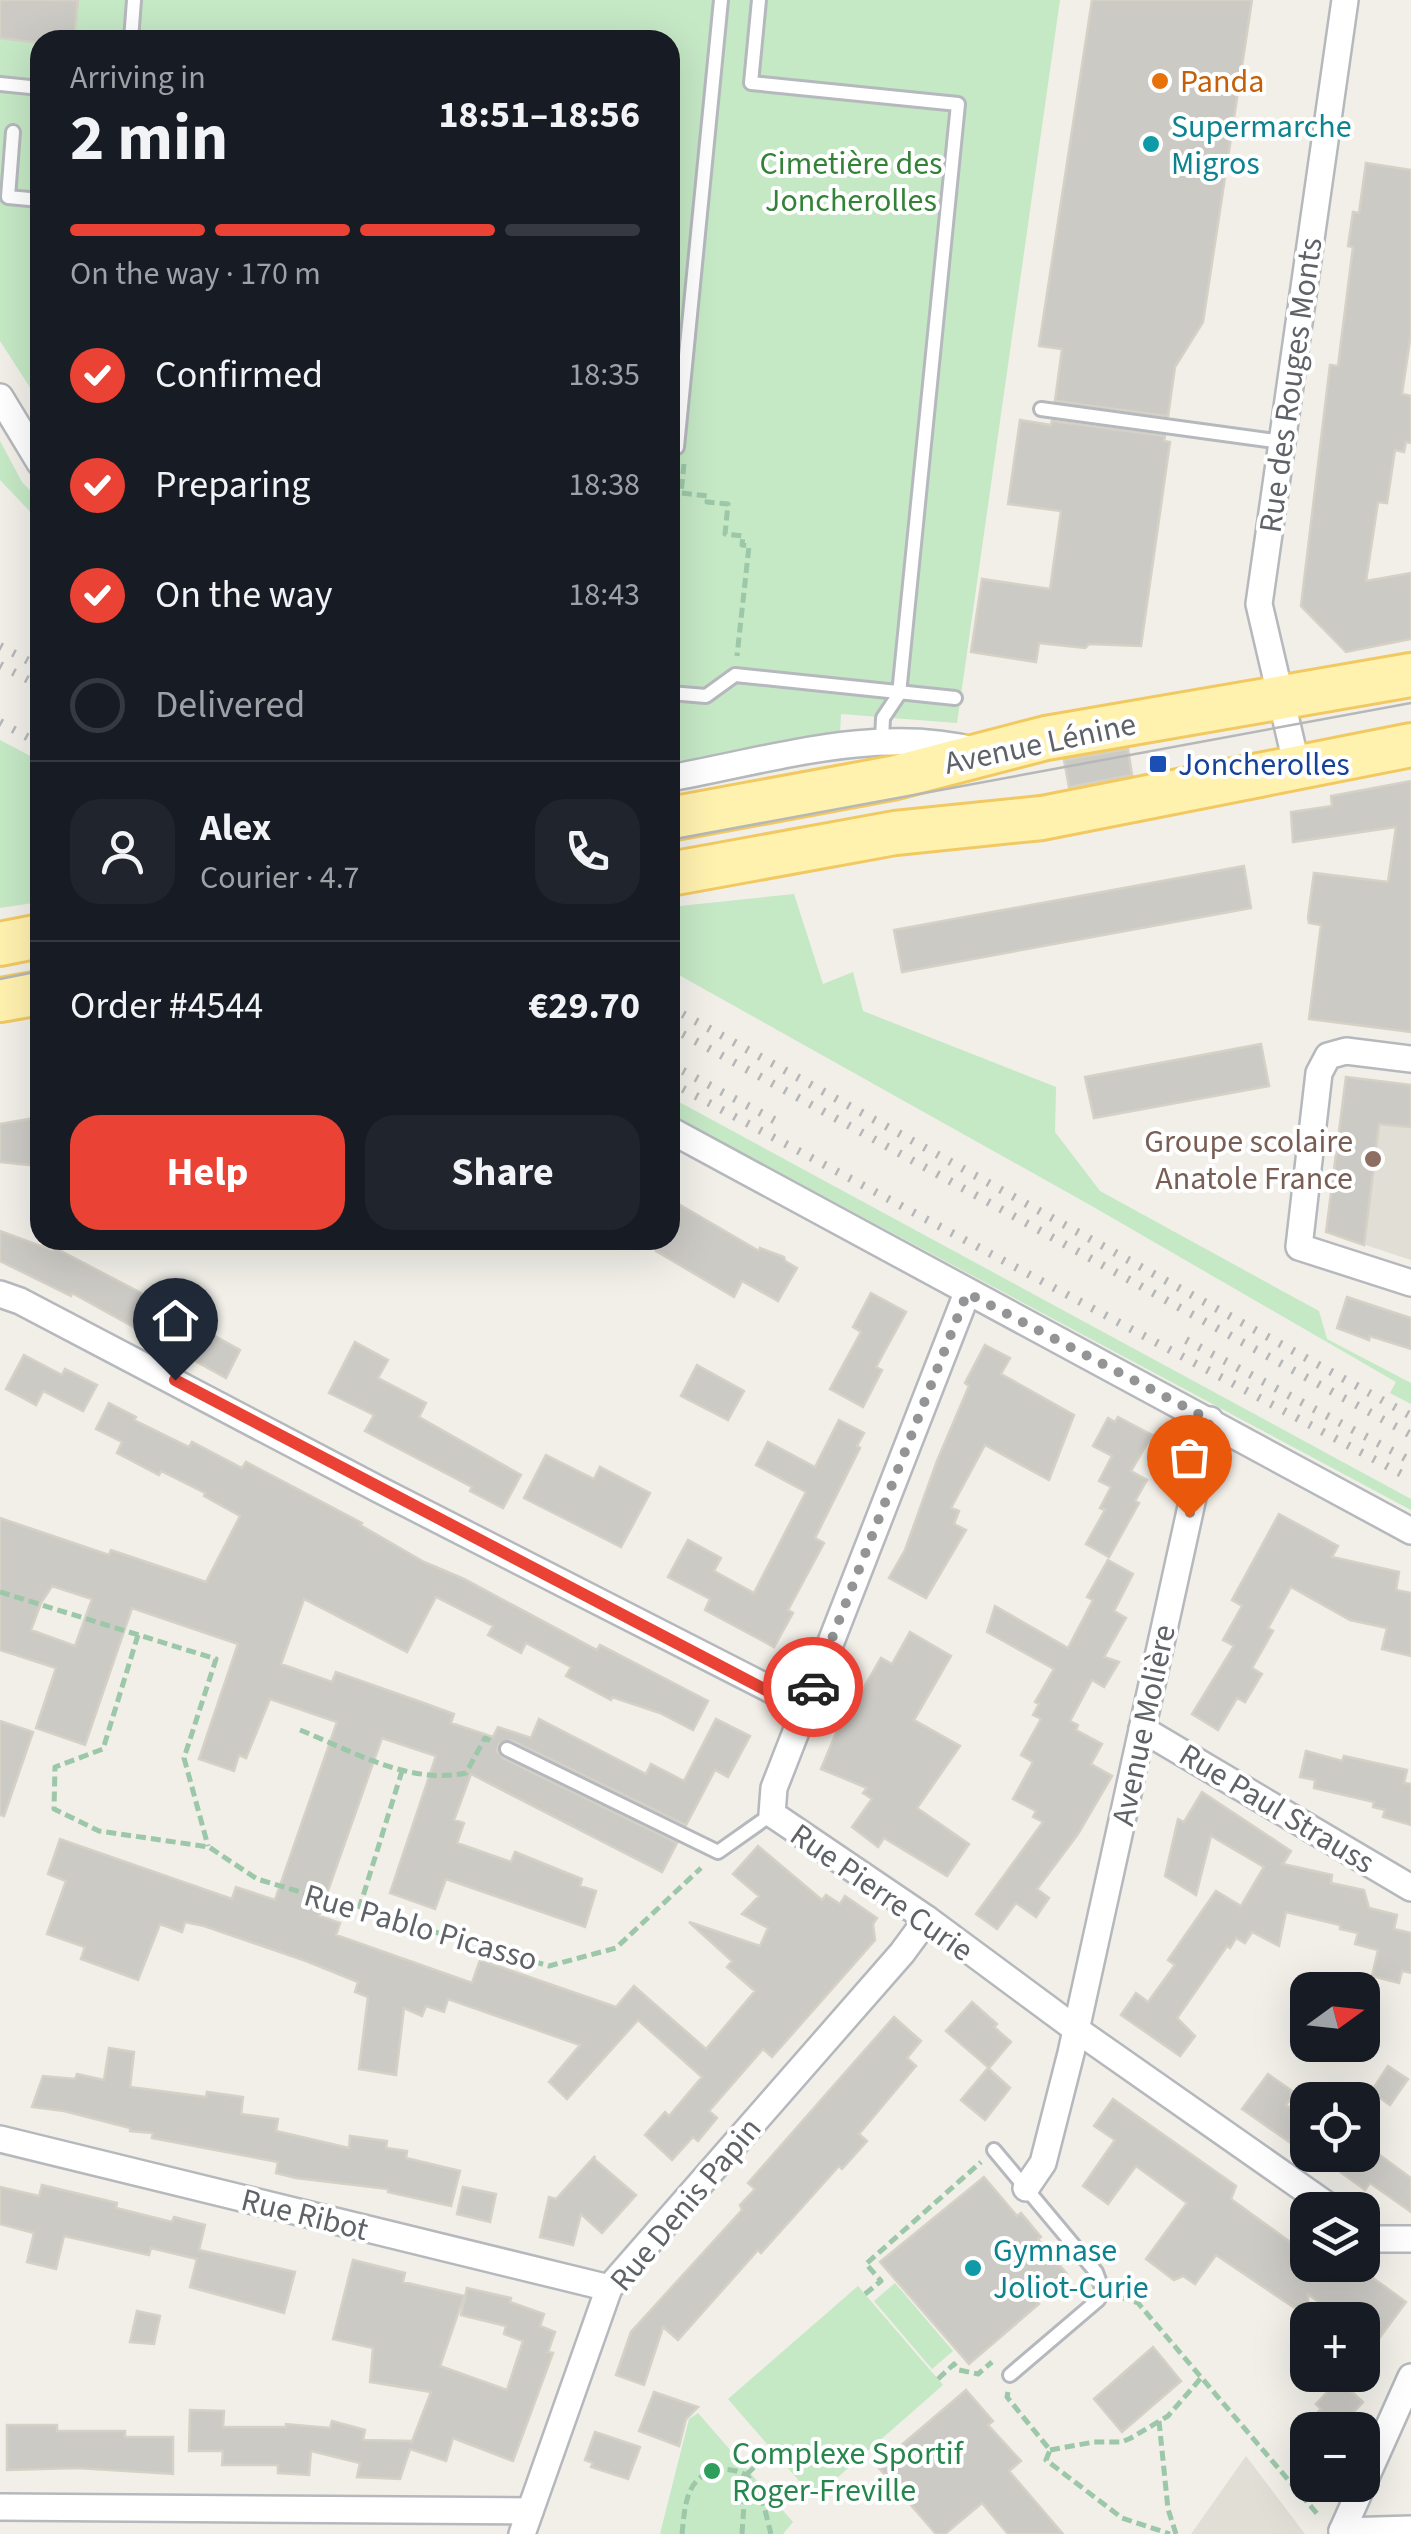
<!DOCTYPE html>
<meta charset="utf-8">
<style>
body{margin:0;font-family:"Source Sans 3",sans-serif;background:#20242c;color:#f1f3f6;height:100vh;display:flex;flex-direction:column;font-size:38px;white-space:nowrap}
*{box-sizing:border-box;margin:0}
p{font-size:32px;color:#9ea1a6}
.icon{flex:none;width:55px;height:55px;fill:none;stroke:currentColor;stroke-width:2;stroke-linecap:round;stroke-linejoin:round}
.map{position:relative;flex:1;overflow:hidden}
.side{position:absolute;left:30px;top:30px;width:650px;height:1220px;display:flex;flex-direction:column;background:#171b24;border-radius:30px;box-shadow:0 10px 40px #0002}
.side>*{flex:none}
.needle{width:65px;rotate:75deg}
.buttons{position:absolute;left:1290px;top:1972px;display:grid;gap:20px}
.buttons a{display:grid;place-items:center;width:90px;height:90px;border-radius:20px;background:#171b24;box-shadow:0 10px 40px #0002;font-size:50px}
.pin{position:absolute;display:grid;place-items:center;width:85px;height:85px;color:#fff;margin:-102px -42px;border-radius:50% 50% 50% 0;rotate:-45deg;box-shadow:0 0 10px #0007}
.pin .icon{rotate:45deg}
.courier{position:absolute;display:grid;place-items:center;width:100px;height:100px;margin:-50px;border:8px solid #ea4335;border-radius:50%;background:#fff;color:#222;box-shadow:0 2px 12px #0007}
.headline em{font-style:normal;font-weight:700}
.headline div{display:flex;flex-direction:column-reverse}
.headline{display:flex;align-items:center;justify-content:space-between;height:170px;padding:0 40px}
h1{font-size:65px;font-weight:700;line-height:75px}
.bar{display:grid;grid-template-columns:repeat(4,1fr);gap:15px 10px;align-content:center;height:120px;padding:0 40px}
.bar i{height:12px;border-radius:8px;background:#363941}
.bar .on{background:#ea4335}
.bar p{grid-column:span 4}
.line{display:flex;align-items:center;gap:25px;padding:0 40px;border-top:2px solid #363941}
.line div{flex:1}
.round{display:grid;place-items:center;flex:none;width:105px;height:105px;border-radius:30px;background:#20242c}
ol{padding:0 40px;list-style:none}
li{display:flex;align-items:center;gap:30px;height:110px}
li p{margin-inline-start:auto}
li .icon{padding:10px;border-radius:50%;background:#ea4335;color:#fff;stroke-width:4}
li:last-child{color:#9ea1a6}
li i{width:55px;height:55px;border:5px solid #363941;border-radius:50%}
.button{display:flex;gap:20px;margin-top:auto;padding:20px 40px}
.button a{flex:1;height:115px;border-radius:30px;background:#ea4335;color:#fff;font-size:40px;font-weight:700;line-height:115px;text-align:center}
.button a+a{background:#20242c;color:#f1f3f6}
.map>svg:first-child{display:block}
.education{fill:#e1ded6}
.green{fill:#c5e8c5}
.building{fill:#cccac5;stroke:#d6d1c6;stroke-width:2.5;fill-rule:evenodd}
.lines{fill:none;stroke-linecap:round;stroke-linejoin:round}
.lane-casing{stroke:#b5b8bc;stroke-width:18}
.street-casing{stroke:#b5b8bc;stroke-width:30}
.primary-casing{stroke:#f2c960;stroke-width:48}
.path{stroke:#9cc7a9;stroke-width:5;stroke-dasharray:10 5;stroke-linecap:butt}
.lane{stroke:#fff;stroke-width:12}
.street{stroke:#fff;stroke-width:25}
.primary{stroke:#fff2af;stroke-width:42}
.tram{stroke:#b6b7b8;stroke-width:2.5}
.rail{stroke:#b6b7b8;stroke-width:8;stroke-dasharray:2.5 12;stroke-linecap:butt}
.done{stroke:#929495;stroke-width:10;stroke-dasharray:0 18}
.route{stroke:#ea4335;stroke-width:12}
.food-dot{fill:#e8710a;stroke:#fff;stroke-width:4}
.culture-dot{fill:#0f9aa8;stroke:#fff;stroke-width:4}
.transit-dot{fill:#1a4fb4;stroke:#fff;stroke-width:4}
.education-dot{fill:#8d6e63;stroke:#fff;stroke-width:4}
.leisure-dot{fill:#2e9e5b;stroke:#fff;stroke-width:4}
.labels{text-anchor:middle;stroke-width:8;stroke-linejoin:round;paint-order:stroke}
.food-label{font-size:32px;fill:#c56008;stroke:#fff;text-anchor:start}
.culture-label{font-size:32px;fill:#0d838f;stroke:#fff;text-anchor:start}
.park-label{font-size:32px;fill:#348238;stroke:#fff}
.street-label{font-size:32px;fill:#5f6368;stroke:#fff}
.transit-label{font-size:32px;fill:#164399;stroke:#fff;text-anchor:start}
.education-label{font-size:32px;fill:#785e54;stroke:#fff;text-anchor:end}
.leisure-label{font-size:32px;fill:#27864d;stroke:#fff;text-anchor:start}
</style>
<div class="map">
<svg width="1411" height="2534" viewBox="0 0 1411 2534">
<rect width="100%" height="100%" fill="#f1efe8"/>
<g class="education">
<path d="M1346,1077L1411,1085V1260L1326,1232Z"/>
<path d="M1246,2456L1305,2534H1191Z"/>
</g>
<g class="green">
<path d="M0,0H1060L957,723L841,714L840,733L670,764V40H40V403L0,341Z"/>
<path d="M0,441L22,482L40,501V522L0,480Z"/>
<path d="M0,740L40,761V902L0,908Z"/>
<path d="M794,894L823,984L853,972L863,1011L1056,1087L1055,1132L1100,1191L1319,1311L1327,1339L1411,1383V1404L1390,1393L1396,1382L1090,1205L670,970V907Z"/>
<path d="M670,1097L1411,1499V1510L670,1114Z"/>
<path d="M895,2283L953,2351L932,2369L874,2301Z"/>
<path d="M858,2286L943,2385L814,2498L728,2399Z"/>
<path d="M698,2413L793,2522L783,2534H660L689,2419Z"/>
</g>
<g class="building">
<path d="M0,0H78L74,40H40V43L0,38Z"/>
<path d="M1092,0H1252L1203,322L1175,367L1168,416L1055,401L1062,349L1039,346Z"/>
<path d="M1366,163L1411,170V333L1402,394L1411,396V443L1406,442L1404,452L1395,450L1387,503L1378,502L1366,581L1411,573V639L1346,652L1301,606L1330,365L1338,366L1353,247L1348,246L1353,212L1359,213Z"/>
<path d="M1020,420L1051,425L1052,421L1165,436L1164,441L1170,442L1141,646L1089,644L1085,648L1039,643L1036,662L971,652L982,579L1050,589L1061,511L1008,504Z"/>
<path d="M1128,749L1132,775L1069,787L1064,760Z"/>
<path d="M1411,781V1032L1309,1019L1321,925L1309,923L1308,918L1314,873L1388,882L1396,827L1293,842L1291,812L1332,806L1331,796Z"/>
<path d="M1244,866L1251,908L902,972L894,930Z"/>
<path d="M1261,1044L1269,1086L1094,1118L1085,1077Z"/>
<path d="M1346,1077L1411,1085V1127L1379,1124L1364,1245L1326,1232Z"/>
<path d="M40,1117V1166L0,1162V1124Z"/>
<path d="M670,1199L759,1251L760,1248L784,1257L785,1261L797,1268L778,1301L742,1281L734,1297L656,1251L662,1240H670Z"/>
<path d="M0,1231L54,1251L55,1248L191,1319L190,1322L240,1350L226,1378L72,1293L71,1296L0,1261Z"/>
<path d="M871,1293L906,1312L876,1367L882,1370L863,1407L830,1389L861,1332L853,1327Z"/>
<path d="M1347,1297L1411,1318V1349L1370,1336L1369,1340L1337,1328Z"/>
<path d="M355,1342L388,1360L378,1378L426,1403L419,1417L521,1475L503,1508L470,1491L472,1487L365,1431L374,1415L329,1393Z"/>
<path d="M985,1345L1010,1358L1001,1374L1074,1415L1049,1480L985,1445L951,1508L959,1511L954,1524L966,1530L926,1598L889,1578L905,1550L937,1461L969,1386L965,1383Z"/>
<path d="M24,1355L62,1375L65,1369L97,1385L83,1411L43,1391L36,1405L6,1389Z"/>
<path d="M697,1365L744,1391L728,1420L681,1396Z"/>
<path d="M109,1403L136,1417L134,1420L189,1447L192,1442L242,1468L246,1462L362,1523L360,1525L424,1562L464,1579L597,1650L600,1645L708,1701L693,1730L660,1713L612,1697L611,1700L566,1676L571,1667L526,1643L521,1653L488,1635L493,1626L436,1597L407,1652L304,1599L281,1664L332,1682L336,1672L421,1702L454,1714L451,1723L493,1737L498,1727L531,1738L539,1719L646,1774L651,1764L684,1781L716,1719L750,1736L728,1777L715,1770L686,1825L511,1740L499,1744L497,1751L503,1758L677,1843L662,1872L471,1774L454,1820L464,1823L457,1843L511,1862L515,1852L582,1879L580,1886L596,1891L585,1927L446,1879L435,1909L390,1893L436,1756L382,1738L319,1916L340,1923L336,1935L472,1983L480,1960L616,2007L634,1986L706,2049L755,1991L727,1967L732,1961L689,1922L760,1946L768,1928L742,1914L759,1896L733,1874L758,1846L822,1900L826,1895L840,1904L845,1896L877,1918L873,1924L875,1940L772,2057L763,2049L709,2111L717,2118L698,2141L693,2137L672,2160L645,2135L665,2112L669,2116L702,2077L638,2020L567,2099L549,2082L580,2045L448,1999L444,2012L426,2006L422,2016L404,2008L396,2075L359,2069L368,1997L355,1992L358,1982L306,1961L204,1926L185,1922L182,1932L160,1924L138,1980L81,1959L85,1947L47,1934L66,1881L48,1874L60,1839L232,1899L236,1887L275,1900L337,1722L270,1699L246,1758L239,1755L234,1771L199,1759L238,1644L132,1608L85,1745L36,1728L56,1668L0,1650V1518L109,1555L111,1550L206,1582L240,1516L204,1496L205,1493L161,1471L159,1475L117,1453L122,1442L96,1429ZM52,1586L92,1599L75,1646L31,1630L41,1603Z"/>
<path d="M1118,1417L1152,1435L1131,1471L1147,1480L1135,1501L1139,1503L1109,1557L1086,1544L1105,1510L1100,1508L1111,1487L1099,1481L1112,1456L1093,1446L1108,1418L1115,1422Z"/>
<path d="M839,1420L864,1433L857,1446L860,1448L815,1538L824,1543L788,1610L793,1613L774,1647L705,1610L710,1599L668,1577L688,1540L721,1558L714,1571L754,1593L806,1492L756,1465L768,1442L815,1467Z"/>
<path d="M546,1455L594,1479L600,1467L650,1493L621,1547L524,1498Z"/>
<path d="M1279,1514L1338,1546L1332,1557L1399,1572L1396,1590L1411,1593V1656L1382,1649L1387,1628L1350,1620L1291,1587L1268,1628L1273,1631L1252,1668L1262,1674L1245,1702L1237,1698L1218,1730L1192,1714L1234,1646L1223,1640L1242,1606L1232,1600Z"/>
<path d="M1108,1560L1133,1574L1114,1611L1126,1618L1104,1657L1119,1662L1104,1687L1092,1680L1070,1721L1078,1725L1076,1730L1102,1744L1091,1764L1112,1776L1078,1834L1037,1889L1049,1898L1036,1917L1016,1903L997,1929L976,1914L1043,1822L1033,1817L1036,1811L1013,1799L1033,1762L1021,1755L1041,1719L1033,1715L1039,1704L1035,1702L1054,1669L987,1632L995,1606L1068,1648L1093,1600L1087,1597Z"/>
<path d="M910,1632L951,1656L914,1720L960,1746L917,1808L969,1844L947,1876L884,1838L878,1847L852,1827L872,1799L863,1793L867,1788L821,1769L841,1721L844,1722L881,1658L892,1664Z"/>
<path d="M0,1721L33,1732L4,1816L0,1815Z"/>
<path d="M1306,1751L1342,1761L1344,1756L1407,1770L1404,1783L1411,1784V1825L1383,1817L1385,1810L1373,1807L1374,1802L1314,1788L1315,1780L1300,1777Z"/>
<path d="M1202,1792L1291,1851L1283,1864L1332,1875L1331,1883L1364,1890L1369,1908L1397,1915L1394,1929L1411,1933V1973L1402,1971L1399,1983L1372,1976L1378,1950L1355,1944L1358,1933L1340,1929V1925L1286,1912L1279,1946L1252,1932L1245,1943L1236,1938L1230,1948L1227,1946L1177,2018L1195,2036L1180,2056L1121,2015L1136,1993L1148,2002L1175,1965L1168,1960L1216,1891L1241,1906L1264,1867L1211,1836L1196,1895L1165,1876L1178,1819L1184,1822Z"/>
<path d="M972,2002L997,2024L994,2027L1011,2042L989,2068L946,2031Z"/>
<path d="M894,2017L921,2041L907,2058L916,2066L859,2134L867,2141L842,2169L839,2166L761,2253L758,2250L678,2340L663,2327L644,2385L616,2375L631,2332L742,2210L740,2205L755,2189L748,2183Z"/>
<path d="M109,2048L134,2052L130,2087L206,2097L207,2092L243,2097L241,2114L278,2119L276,2131L349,2148L350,2136L387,2141L386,2148L407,2151L406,2158L460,2171L451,2206L388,2192V2189L296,2178L276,2173L278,2162L152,2138L153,2133L130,2131V2128L64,2111L32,2107L43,2076L75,2079L77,2074L104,2080Z"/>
<path d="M1388,2066L1408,2079L1390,2105L1371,2092Z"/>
<path d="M988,2068L1010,2088L985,2120L961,2100Z"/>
<path d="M1268,2074L1295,2093L1286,2105L1308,2120V2155L1242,2109Z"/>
<path d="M1113,2099L1236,2186L1231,2199L1308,2255V2265H1355L1406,2302L1375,2344L1362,2335V2320H1342L1308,2294V2317L1216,2255L1195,2284L1183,2276L1174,2280L1146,2259L1187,2203L1136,2166L1108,2204L1083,2186L1115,2140L1094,2126Z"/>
<path d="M1362,2142L1411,2178V2212L1370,2183L1365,2190L1339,2171L1351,2155H1362Z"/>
<path d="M595,2156L594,2159L636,2195L602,2233L581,2214L573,2245L540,2237L549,2197L556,2199Z"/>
<path d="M984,2177L1017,2216L1021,2213L1041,2237L1038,2239L1067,2274L1036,2301L1039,2304L969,2364L880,2262Z"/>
<path d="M42,2185L117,2203L116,2208L172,2222L174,2217L205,2225L199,2250L295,2272L284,2313L190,2287L197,2259L151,2248L149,2255L64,2236L56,2269L27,2262L34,2233L0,2224V2187L39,2196Z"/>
<path d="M463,2187L496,2194L490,2222L457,2214Z"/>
<path d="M353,2260L405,2273L403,2282L464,2296L440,2366L507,2390L523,2341L504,2334L506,2326L461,2315L467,2288L511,2298L510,2302L544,2314L540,2326L555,2332L548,2352L553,2353L513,2461L453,2438L446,2461L410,2449L400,2479L357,2477L360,2463L311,2451L309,2475L278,2473V2465H222L223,2451H189L190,2410L224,2411L223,2427H286V2424L330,2428L332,2421L365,2430L363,2440L412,2441L411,2444L431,2392L370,2382L373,2348L333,2339Z"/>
<path d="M137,2311L160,2316L154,2344L130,2342Z"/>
<path d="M1153,2347L1181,2381L1122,2432L1094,2399Z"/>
<path d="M1339,2380L1363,2402L1352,2414L1355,2417L1343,2430H1327L1315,2415L1321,2409L1316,2404Z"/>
<path d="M966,2390L993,2421L988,2425L1021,2461L1009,2471L1063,2534H1008L982,2503L945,2534H936L877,2466Z"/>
<path d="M654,2392L698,2407L686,2419L679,2446L639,2431Z"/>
<path d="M7,2425H57V2431H125V2437H173V2474L77,2468L7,2470Z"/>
<path d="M595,2432L640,2447L628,2479L591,2467L593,2463L585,2460Z"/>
</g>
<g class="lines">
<g class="lane-casing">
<g id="lane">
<path d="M759,0L751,83L958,104L899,694L883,718L882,740"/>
<path d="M131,40L134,0"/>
<path d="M0,84L40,88"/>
<path d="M13,132L8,197L40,200"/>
<path d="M1041,409L1282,442"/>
<path d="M670,447H677L721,0"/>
<path d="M670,693L706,696L735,675L955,698"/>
<path d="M507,1749L718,1852L772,1814"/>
<path d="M994,2150L1096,2272L1103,2291L1098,2300L1010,2375"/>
</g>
</g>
<g class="street-casing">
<g id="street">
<path d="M0,397L40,463"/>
<path d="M1297,767L1259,604L1345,0"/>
<path d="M670,778C770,760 877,725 977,751"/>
<path d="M1411,1059L1346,1051L1328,1056L1319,1073L1299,1247L1411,1283"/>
<path d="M670,1130L1411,1531"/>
<path d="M967,1293L774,1788L772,1814L927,1919L1077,2030L1334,2210"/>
<path d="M0,1294L20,1301L378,1489L805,1707"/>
<path d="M1142,1729L1411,1888"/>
<path d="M0,2139L609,2288"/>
<path d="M1026,2188L1043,2163L1071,2053L1210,1420"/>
<path d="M1362,2230L1375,2239H1411"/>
<path d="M0,2507L530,2511"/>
<path d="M1342,2531L1411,2377"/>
<path d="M1342,2531L1411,2529"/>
<path d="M522,2534L609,2288L902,1953L927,1919"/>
</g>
</g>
<g class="primary-casing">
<g id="primary">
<path d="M670,819L892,778L1046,738L1411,675"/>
<path d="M670,874L895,833L1042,818L1411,745"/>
<path d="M0,944L40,936"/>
<path d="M0,1000L40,993"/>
</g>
</g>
<g class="path">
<path d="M684,464L681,493L708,496L707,502L728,504L725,534L743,536L742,545L749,546L737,656"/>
<path d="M0,1592L216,1659L184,1758L208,1846"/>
<path d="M138,1635L103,1749L55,1767L54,1809L99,1831L209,1847L257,1879L549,1966L616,1948L701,1868"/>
<path d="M300,1730C352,1751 409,1785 466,1773L485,1738L491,1741"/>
<path d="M359,1909L402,1771"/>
<path d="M865,2294L881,2281L866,2264L981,2162"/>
<path d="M1120,2297L1138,2303L1319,2516"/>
<path d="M938,2379L954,2364L959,2370L978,2374L992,2362"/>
<path d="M1008,2392L1007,2397L1050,2450L1046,2460L1122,2518L1170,2534"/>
<path d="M1159,2421L1168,2509L1176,2534"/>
<path d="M1050,2450L1094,2442H1122L1131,2438L1168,2416L1201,2378"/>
<path d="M682,2534C685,2507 685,2478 716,2470C726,2468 739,2470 747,2476C762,2488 766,2516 771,2534"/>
<path d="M742,2534L746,2475L772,2450"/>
</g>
<use href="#lane" class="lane"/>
<use href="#street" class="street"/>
<use href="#primary" class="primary"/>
<g class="tram">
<path d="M670,840L1411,703"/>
<path d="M0,979L40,971"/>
</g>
<g class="rail">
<path d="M0,646L40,667"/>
<path d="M0,665L40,686"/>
<path d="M0,722L40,744"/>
<path d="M670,1007L1411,1416"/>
<path d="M670,1027L1411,1435"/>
<path d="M670,1064L776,1121"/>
<path d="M670,1082L1411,1479"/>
<path d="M1186,1340L1411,1461"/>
</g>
</g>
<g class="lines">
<path class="done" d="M813,1687L967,1293L1210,1420L1189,1517"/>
<path class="route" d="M175,1380L783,1699L805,1707L813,1687"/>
</g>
<circle class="food-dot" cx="1160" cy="81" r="10"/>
<g class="culture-dot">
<circle cx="1151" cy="144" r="10"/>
<circle cx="973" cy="2268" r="10"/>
</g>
<rect class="transit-dot" x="1148" y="754" width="20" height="20" rx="5"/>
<circle class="education-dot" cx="1373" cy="1159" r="10"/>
<circle class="leisure-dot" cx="712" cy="2471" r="10"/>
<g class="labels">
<g class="food-label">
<text x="1180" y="92">Panda</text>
</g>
<g class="culture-label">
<text x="1171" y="137">Supermarche<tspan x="1171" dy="37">Migros</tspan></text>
<text x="993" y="2261">Gymnase<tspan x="993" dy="37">Joliot-Curie</tspan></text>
</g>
<g class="park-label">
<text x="851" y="174">Cimetière des<tspan x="851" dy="37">Joncherolles</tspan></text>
</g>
<g class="street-label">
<text transform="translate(1290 385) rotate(-82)" y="11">Rue des Rouges Monts</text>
<text transform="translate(1040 743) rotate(-12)" y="11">Avenue Lénine</text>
<text transform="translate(1143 1725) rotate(-78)" y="11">Avenue Molière</text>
<text transform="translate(1277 1808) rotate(31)" y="11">Rue Paul Strauss</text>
<text transform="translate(882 1892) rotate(35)" y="11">Rue Pierre Curie</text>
<text transform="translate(421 1927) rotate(16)" y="11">Rue Pablo Picasso</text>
<text transform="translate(685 2204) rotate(-50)" y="11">Rue Denis Papin</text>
<text transform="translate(305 2214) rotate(14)" y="11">Rue Ribot</text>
</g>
<g class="transit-label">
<text x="1178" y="775">Joncherolles</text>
</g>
<g class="education-label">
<text x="1353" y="1152">Groupe scolaire<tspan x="1353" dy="37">Anatole France</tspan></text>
</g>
<g class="leisure-label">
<text x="732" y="2464">Complexe Sportif<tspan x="732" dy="37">Roger-Freville</tspan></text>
</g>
</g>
</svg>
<div class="buttons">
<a><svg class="needle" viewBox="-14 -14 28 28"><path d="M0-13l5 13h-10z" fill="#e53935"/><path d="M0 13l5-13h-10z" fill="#9ea1a6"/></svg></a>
<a><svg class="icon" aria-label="locate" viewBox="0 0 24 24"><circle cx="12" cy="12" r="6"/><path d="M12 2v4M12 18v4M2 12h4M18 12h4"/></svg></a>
<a><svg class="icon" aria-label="layers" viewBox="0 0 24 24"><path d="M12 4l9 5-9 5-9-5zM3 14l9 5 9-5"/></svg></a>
<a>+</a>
<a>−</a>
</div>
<div class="pin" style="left:1189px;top:1517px;background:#ea580c"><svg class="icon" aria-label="bag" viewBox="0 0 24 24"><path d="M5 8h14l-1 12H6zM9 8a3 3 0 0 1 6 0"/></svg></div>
<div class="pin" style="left:175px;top:1380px;background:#1f2937"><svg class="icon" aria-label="home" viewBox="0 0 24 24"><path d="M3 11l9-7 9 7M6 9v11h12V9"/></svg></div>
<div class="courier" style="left:813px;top:1687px"><svg class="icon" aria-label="car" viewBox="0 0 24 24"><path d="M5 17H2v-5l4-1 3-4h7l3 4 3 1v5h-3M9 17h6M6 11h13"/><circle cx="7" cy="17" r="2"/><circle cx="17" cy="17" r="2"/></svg></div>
<section class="side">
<div class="headline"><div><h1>2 min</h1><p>Arriving in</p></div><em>18:51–18:56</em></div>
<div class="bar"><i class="on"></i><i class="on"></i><i class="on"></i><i></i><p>On the way · 170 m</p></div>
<ol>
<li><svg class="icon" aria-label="check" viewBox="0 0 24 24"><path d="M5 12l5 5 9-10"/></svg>Confirmed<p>18:35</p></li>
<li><svg class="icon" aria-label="check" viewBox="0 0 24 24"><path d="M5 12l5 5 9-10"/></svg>Preparing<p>18:38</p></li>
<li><svg class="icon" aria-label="check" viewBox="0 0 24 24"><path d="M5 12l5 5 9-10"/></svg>On the way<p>18:43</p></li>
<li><i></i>Delivered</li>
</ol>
<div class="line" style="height:180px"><a class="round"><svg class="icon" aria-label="person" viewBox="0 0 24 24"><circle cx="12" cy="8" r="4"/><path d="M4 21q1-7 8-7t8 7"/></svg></a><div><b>Alex</b><p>Courier · 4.7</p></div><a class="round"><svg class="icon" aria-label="phone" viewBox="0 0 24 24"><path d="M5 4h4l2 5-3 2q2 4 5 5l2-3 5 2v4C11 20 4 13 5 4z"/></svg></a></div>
<div class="line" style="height:130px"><div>Order #4544</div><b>€29.70</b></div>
<div class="button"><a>Help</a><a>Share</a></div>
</section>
</div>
